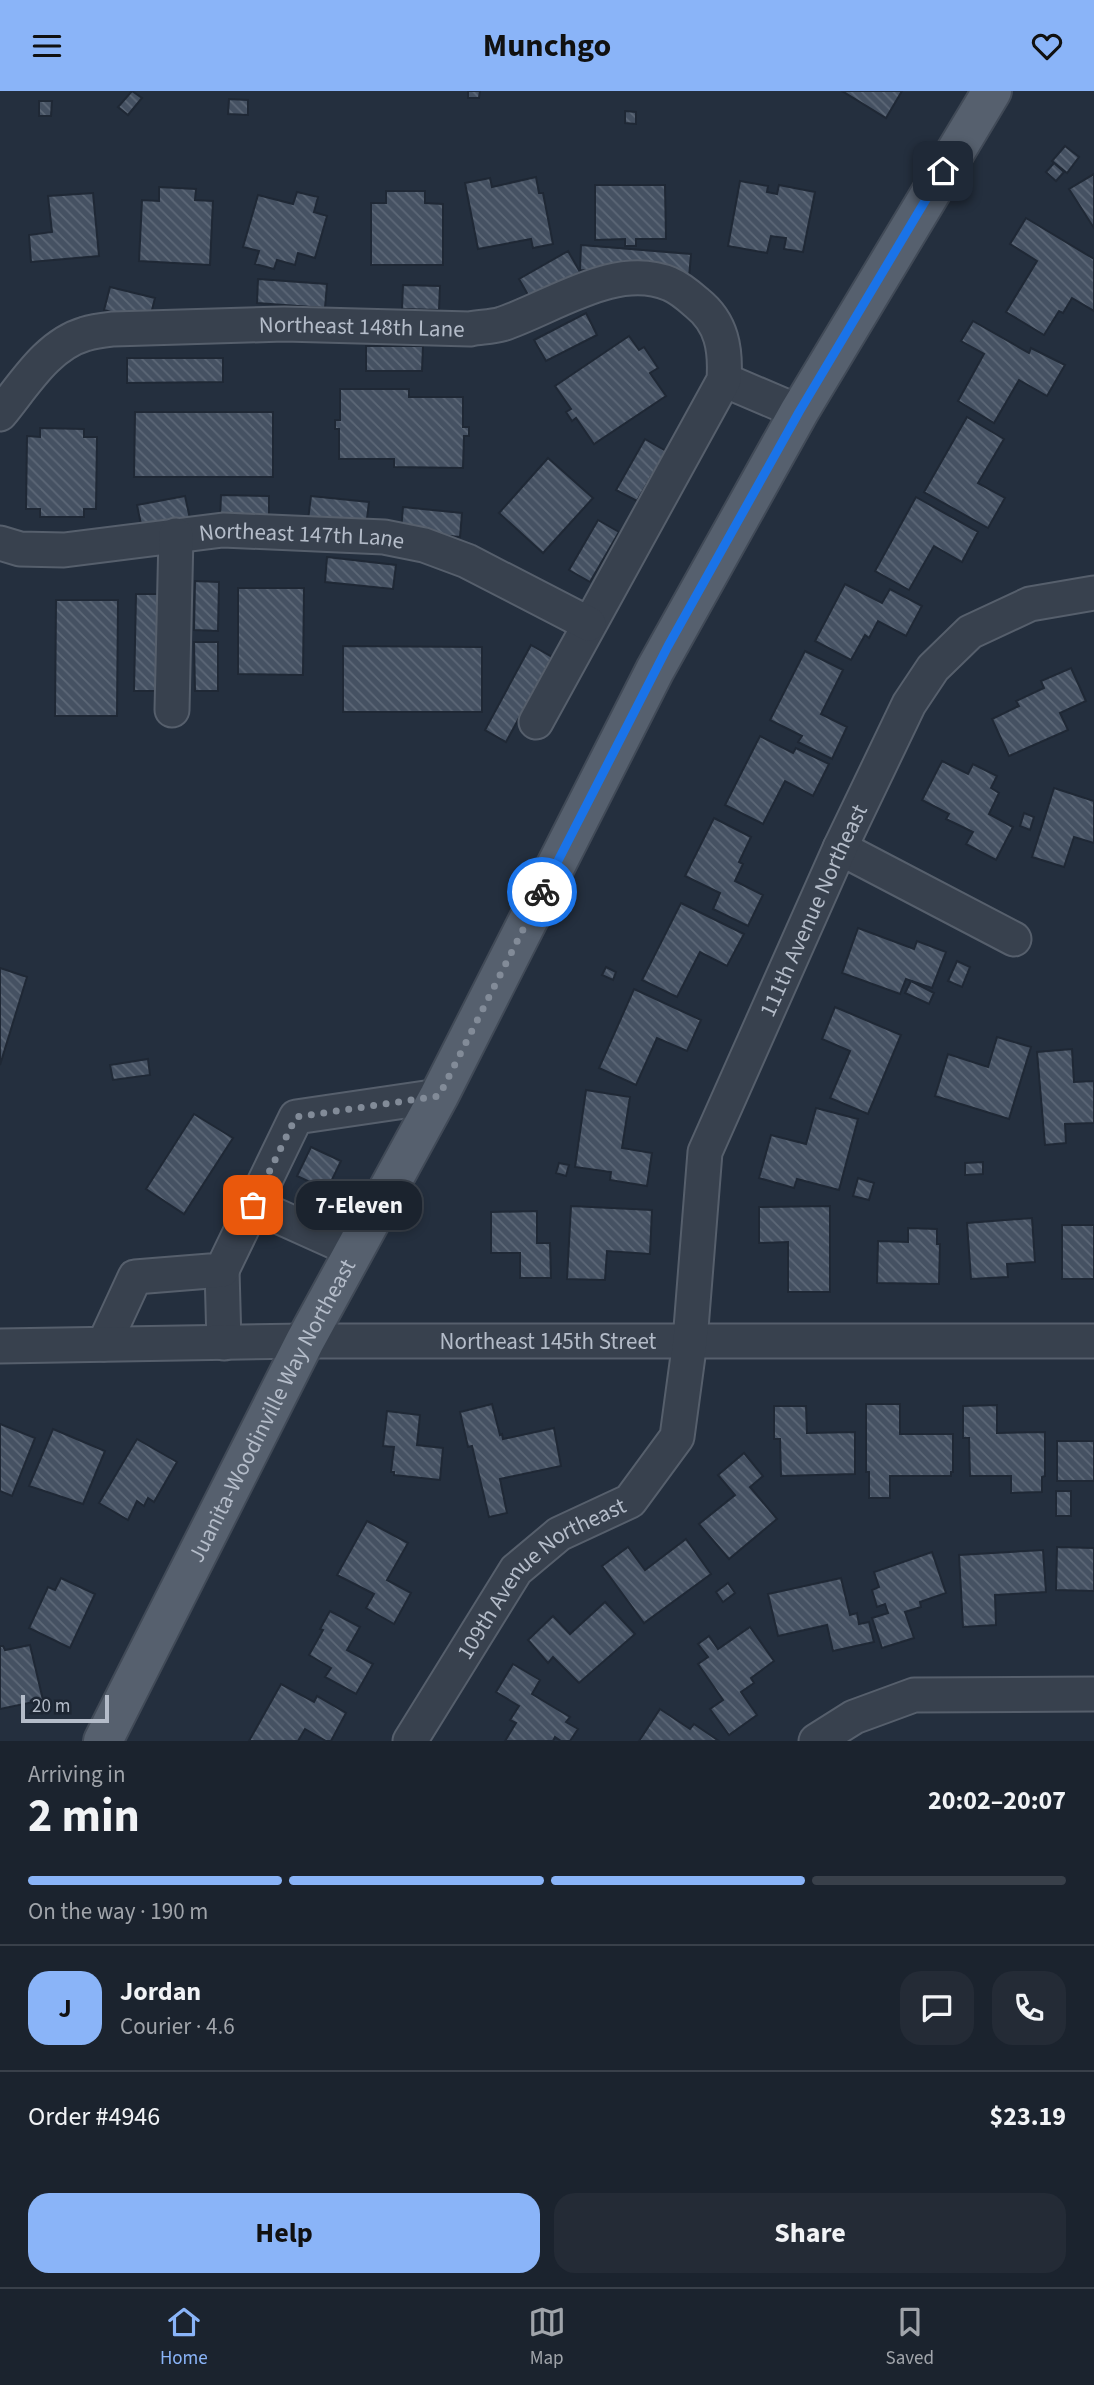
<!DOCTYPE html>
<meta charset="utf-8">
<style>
body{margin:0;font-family:"Source Sans 3",sans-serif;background:#242b36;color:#f1f3f6;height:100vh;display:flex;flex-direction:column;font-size:26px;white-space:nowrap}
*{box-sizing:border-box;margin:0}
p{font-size:23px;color:#a0a4aa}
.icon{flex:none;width:38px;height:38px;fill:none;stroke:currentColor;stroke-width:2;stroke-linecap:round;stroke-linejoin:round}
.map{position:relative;height:1650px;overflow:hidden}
.drawer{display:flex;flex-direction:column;background:#1b232e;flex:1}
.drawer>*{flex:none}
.scale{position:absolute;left:21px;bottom:18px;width:88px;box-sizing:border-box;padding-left:7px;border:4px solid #b4bcc9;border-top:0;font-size:19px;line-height:24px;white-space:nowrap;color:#b4bcc9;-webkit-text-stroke:5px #1d2633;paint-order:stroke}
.pin{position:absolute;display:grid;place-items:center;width:60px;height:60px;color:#fff;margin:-30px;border-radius:14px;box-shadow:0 4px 10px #0006}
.courier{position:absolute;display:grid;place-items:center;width:70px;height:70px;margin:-35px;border:5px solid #1a73e8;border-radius:50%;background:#fff;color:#222;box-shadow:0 2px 9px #0007}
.bubble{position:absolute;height:49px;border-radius:21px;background:#1b232e;box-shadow:0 4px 10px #0003,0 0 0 2px #39404a;font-size:23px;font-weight:700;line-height:49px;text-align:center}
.summary em{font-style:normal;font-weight:700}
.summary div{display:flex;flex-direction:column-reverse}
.summary{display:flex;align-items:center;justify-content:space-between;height:119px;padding:0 28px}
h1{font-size:46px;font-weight:700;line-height:52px}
.bar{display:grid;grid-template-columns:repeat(4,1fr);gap:10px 7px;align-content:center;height:84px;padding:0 28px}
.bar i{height:9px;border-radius:5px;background:#39404a}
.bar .active{background:#8ab4f8}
.bar p{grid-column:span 4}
.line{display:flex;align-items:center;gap:18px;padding:0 28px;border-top:2px solid #39404a}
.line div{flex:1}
.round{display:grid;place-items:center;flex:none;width:74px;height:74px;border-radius:21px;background:#242b36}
.action{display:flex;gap:14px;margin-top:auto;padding:14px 28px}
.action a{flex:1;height:80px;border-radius:21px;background:#8ab4f8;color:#111;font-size:28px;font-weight:700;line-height:80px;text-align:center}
.action a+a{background:#242b36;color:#f1f3f6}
header{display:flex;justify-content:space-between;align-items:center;height:91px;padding:0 28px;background:#8ab4f8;color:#111;font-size:32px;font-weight:700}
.tab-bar{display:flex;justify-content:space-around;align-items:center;height:98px;border-top:2px solid #39404a;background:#1b232e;font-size:19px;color:#a0a4aa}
.tab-bar a{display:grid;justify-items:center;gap:4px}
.tab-bar .active{color:#8ab4f8}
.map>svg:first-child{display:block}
.building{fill:url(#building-back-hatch);stroke:#1f2835;stroke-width:2}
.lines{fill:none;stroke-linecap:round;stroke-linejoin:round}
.minor-casing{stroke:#565f6c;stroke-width:37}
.major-casing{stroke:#414a57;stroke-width:42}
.minor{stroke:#38414e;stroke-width:33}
.major{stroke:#56606e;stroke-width:38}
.done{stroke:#828b98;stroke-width:7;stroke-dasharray:0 12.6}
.route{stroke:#1a73e8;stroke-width:9}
.labels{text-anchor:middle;stroke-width:5;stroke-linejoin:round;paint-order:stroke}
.street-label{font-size:23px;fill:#b4bcc9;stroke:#1d2633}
</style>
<header><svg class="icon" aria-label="menu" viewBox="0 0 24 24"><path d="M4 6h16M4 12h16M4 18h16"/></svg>Munchgo<svg class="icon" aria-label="heart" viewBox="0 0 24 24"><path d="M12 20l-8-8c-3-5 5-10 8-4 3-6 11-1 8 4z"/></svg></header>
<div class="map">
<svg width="1094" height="1650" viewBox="0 0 1094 1650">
<defs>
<pattern id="building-back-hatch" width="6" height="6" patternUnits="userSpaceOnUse" patternTransform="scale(1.75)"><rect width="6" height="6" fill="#455162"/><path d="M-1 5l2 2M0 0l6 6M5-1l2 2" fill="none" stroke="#5d6877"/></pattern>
</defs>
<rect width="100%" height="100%" fill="#242f3e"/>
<g class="building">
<path d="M132,0L142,7L128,24L118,16Z"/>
<path d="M468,0H480L479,7H468Z"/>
<path d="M842,0H902L886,27Z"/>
<path d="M229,8L248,9V24L228,23Z"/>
<path d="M39,10H52L51,25H39Z"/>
<path d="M625,20L636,21V33L625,32Z"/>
<path d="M1065,55L1079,66L1067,82L1052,70Z"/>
<path d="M1054,72L1064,81L1056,90L1046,81Z"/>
<path d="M1094,83V137L1069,98Z"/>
<path d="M536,86L539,102H543L553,153L533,157L531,148L478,158L465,92L490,87L492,96Z"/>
<path d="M740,90L768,95L767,101L777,103L779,94L815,101L803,161L784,158L786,147L771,145L767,162L728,155Z"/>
<path d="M595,94H665L666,148H636V155H625V148L595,149Z"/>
<path d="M159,96L196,98L195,109L213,110L210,174L139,170L142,109L159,110Z"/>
<path d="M386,100H425V112L443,113V174H371V112H386Z"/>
<path d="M297,101L318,106L314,121L327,125L315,167L298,162L295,174L277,169L274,178L255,173L259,160L243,156L258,104L293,113Z"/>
<path d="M93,102L99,165L31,171L29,144L52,141L48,105Z"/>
<path d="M1026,127L1094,168V220L1072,207L1063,222L1059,220L1044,244L1006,221L1037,170L1010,153Z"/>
<path d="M581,154L691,163L689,187L580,179Z"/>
<path d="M568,160L580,181L531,209L519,188Z"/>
<path d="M258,188L327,193L325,217L257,212Z"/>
<path d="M403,194L440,195L439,219L402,218Z"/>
<path d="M110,196L155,207L149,231L104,219Z"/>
<path d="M586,222L597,244L546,270L534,249Z"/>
<path d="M973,230L1029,262L1031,257L1065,274L1047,305L1019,289L994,332L958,310L984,263L961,250Z"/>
<path d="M629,245L639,259L644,256L658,277L650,282L666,305L594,353L576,327L572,330L566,321L571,318L555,295Z"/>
<path d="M366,255H423L422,280H366Z"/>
<path d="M127,267H223V291L127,292Z"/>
<path d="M340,298H409V306H463V336H469V345H464L463,377L394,376V368H339V338H335V329H340Z"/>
<path d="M135,321H273V386H134Z"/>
<path d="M967,326L1004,348L978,392L1005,407L988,437L924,401Z"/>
<path d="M40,337L84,338V346H97L96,418H84V426H40V418H26L27,345L40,346Z"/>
<path d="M645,348L666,360L637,410L616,399Z"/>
<path d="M548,367L593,407L543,462L499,422Z"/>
<path d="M221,404L269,405V429L220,428Z"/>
<path d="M185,405L190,428L142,438L137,414Z"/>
<path d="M311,405L369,411L366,436L308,429Z"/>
<path d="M916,406L978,441L962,471L934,455L909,499L875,480Z"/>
<path d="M403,416L462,422L460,446L401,440Z"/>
<path d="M598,429L619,441L590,491L569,479Z"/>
<path d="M327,466L396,474L393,498L325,491Z"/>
<path d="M195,490L219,491L218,540L194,539Z"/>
<path d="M845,493L882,512L890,498L922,515L906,545L878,530L869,547L865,544L851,569L815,550Z"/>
<path d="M238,497H304L303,584L238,583Z"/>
<path d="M136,503H160L159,600H134Z"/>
<path d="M56,509H118L117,625H55Z"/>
<path d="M194,551H218V600H195Z"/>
<path d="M531,554L552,566L506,651L485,639Z"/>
<path d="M343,555L482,556V621H343Z"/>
<path d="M805,560L843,579L821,623L847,636L832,668L798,651L802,645L770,629Z"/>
<path d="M1071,577L1086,610L1060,622L1068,639L1009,665L992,628L1019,615L1016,610L1044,597L1041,590Z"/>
<path d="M760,645L793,662L796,657L829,673L813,705L785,690L763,733L725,714Z"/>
<path d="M942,670L968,683L973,673L997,685L991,697L999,702L989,723L1013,736L996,769L966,753L973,741L946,728L949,723L922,709Z"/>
<path d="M1054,697L1094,710V752L1074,746L1064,776L1032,766Z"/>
<path d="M1024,722L1034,726L1030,739L1020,735Z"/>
<path d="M714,727L751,746L739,771L743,773L735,790L763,804L748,835L713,818L720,802L685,785Z"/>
<path d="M681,812L744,843L727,875L700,861L677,906L642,889Z"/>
<path d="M858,837L914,858L917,850L946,861L932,897L906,888L900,903L842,882Z"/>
<path d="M957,870L970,876L962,896L948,890Z"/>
<path d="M606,876L616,881L613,889L602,884Z"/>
<path d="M0,877L27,886L0,974Z"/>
<path d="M911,890L934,902L929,913L905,902Z"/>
<path d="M634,898L701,929L687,960L657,947L636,994L599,977Z"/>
<path d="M835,916L901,944L868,1023L830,1007L850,960L822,948Z"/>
<path d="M997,946L1031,956L1009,1028L935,1005L948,963L988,976Z"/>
<path d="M1072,958L1074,991L1094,990V1032L1065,1033L1066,1052L1045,1054L1037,961Z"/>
<path d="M148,968L150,984L113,989L110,974Z"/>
<path d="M586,999L630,1006L622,1057L652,1062L647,1095L610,1089L611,1081L575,1076Z"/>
<path d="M816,1017L858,1028L839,1099L797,1088L794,1097L759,1087L771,1044L806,1053Z"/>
<path d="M194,1023L233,1047L184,1123L146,1098Z"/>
<path d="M311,1056L341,1070L327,1099L297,1085Z"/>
<path d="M983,1071V1083L965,1084V1072Z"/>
<path d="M559,1072L569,1074L566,1085L556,1082Z"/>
<path d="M858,1087L874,1092L869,1109L853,1105Z"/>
<path d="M571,1115L652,1119L650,1163L607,1160L605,1189L567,1188Z"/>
<path d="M830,1115V1201H788V1151L759,1152V1116Z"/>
<path d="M537,1120V1152H550L551,1187H520V1162H491V1121Z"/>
<path d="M1032,1127L1035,1171L1007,1173L1008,1186L971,1188L967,1132Z"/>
<rect x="1062" y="1134" width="32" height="54"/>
<path d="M908,1137L937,1138V1153H940L939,1193L877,1192L878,1150L908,1151Z"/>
<path d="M492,1313L500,1344L502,1343L503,1348L554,1337L561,1375L500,1388L507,1422L489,1426L472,1355L468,1356L460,1321Z"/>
<path d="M866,1313H900V1343H953V1381H951V1385H890V1407H869V1381H866Z"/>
<path d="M997,1314V1342L1045,1341V1385L1042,1386V1401L1011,1402V1385H970L969,1347H963V1315Z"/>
<path d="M774,1315H806L807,1342L855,1341V1383L781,1385L780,1348H774Z"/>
<path d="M387,1320L420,1324L417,1354L443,1357L440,1389L394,1384V1381H391L394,1356L383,1355Z"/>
<path d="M0,1333L35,1347L12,1405L0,1400Z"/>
<path d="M53,1338L105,1360L83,1413L29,1395Z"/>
<path d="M137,1348L177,1371L154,1411L148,1407L144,1415L137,1410L128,1429L99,1412Z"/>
<rect x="1057" y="1350" width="37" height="40"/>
<path d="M744,1362L763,1385L750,1396L777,1428L729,1468L699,1433L735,1404L718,1384Z"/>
<rect x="1056" y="1400" width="15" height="25"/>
<path d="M367,1430L408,1452L387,1489L411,1502L394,1533L366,1517L374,1503L337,1484Z"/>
<path d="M686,1448L711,1483L644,1532L602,1475L628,1456L645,1479Z"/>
<path d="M1057,1456L1094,1457V1500L1056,1499Z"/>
<path d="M1043,1459L1046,1501L995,1504L996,1534L963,1536L959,1464Z"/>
<path d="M932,1461L946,1502L920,1511L921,1516L905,1521L914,1547L882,1557L872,1527L888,1522L885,1513L877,1516L872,1499L879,1496L874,1481Z"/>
<path d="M61,1487L95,1503L70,1557L29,1537L48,1496L55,1499Z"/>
<path d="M841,1487L850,1524L857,1522L859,1533L869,1531L874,1551L833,1560L827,1534L778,1545L768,1503Z"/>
<path d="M728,1492L735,1502L723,1511L716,1501Z"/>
<path d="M605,1511L635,1543L579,1592L553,1566L548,1572L528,1549L553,1525L570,1543Z"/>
<path d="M330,1520L360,1536L347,1559L373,1573L356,1603L325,1586L331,1577L309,1564L323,1539L320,1538Z"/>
<path d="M750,1536L774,1570L751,1587L754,1592L741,1601L757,1624L729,1644L710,1618L723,1609L698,1573L708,1566L698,1553L709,1545L718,1558Z"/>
<path d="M30,1554L43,1609L0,1618V1555H3L5,1559Z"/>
<path d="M513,1573L540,1589L532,1603L570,1626L566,1631L578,1638L570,1650H561L555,1646L553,1650H505L516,1632L510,1629L519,1615L496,1601Z"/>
<path d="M281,1593L314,1611L317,1605L346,1622L331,1650H326L305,1638L298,1650H249Z"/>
<path d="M660,1618L690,1638L694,1633L719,1650H639Z"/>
</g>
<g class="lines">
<g class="minor-casing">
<g id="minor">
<path d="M724,289L799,321"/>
<path id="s1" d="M0,323C24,294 47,254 85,243C94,240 104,239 113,238L284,233L470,238C480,236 492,236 502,233C553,216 616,170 670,193C680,197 689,205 697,212C722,232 726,258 724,289L536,631"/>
<path id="s2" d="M0,452L20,458L64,459L223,439L384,446L424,454L467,470L589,533"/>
<path d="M172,619L176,444"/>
<path d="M840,757L1014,848"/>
<path d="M253,1114L355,1160"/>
<path d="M222,1179L224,1252"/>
<path d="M104,1253L135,1186L222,1179L296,1026L439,1005"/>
<path id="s3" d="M0,1255L305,1250H1094"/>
<path id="s4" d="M410,1650L516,1479L559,1443L630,1410L677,1346L690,1250L705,1061L840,757L909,613L933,577L970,541L1030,513L1094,502"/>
<path d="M816,1650L854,1626L914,1604L1094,1603"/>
</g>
</g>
<g class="major-casing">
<g id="major">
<path id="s5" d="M103,1650L305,1250L439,1005L655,579L799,321L992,0"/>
</g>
</g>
<use href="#minor" class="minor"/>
<use href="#major" class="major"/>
</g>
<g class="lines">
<path class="done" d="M253,1114L296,1026L439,1005L542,801"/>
<path class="route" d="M542,801L668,555L799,321L943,80"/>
</g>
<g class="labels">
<g class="street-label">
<text dy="8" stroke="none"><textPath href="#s1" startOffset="396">Northeast 148th Lane</textPath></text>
<text dy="8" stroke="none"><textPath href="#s2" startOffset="304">Northeast 147th Lane</textPath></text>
<text dy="8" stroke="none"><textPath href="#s4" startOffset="966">111th Avenue Northeast</textPath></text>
<text dy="8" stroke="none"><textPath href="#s3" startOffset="548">Northeast 145th Street</textPath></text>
<text dy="8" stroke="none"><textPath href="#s5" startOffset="371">Juanita-Woodinville Way Northeast</textPath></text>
<text dy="8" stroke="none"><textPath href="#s4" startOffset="214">109th Avenue Northeast</textPath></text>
</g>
</g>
</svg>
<div class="scale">20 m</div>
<div class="pin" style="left:253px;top:1114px;background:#ea580c"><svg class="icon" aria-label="bag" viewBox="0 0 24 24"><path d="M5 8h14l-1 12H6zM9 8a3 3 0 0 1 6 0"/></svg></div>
<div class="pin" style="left:943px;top:80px;background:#1f2937"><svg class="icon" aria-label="home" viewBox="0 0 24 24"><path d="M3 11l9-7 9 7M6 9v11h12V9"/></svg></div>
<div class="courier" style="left:542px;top:801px"><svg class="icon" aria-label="bike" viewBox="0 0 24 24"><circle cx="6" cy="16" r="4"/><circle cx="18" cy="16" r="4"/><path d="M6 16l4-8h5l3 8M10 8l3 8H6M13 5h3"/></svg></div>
<div class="bubble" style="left:296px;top:1090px;width:126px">7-Eleven</div>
</div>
<section class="drawer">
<div class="summary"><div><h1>2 min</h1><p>Arriving in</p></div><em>20:02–20:07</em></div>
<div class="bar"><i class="active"></i><i class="active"></i><i class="active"></i><i></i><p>On the way · 190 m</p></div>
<div class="line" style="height:126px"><b class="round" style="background:#8ab4f8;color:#111">J</b><div><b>Jordan</b><p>Courier · 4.6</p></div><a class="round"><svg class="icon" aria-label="chat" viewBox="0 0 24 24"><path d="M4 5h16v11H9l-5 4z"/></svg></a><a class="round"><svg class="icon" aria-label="phone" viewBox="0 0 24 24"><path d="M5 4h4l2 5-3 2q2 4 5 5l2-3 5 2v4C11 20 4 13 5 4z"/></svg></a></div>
<div class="line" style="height:91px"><div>Order #4946</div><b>$23.19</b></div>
<div class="action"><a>Help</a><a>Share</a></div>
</section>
<nav class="tab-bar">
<a class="active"><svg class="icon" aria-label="home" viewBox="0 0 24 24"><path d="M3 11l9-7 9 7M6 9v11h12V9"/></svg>Home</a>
<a><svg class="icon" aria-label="map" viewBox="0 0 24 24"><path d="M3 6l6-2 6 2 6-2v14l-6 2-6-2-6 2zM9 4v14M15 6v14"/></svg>Map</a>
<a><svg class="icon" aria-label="saved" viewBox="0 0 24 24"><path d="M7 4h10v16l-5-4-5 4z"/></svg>Saved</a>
</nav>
